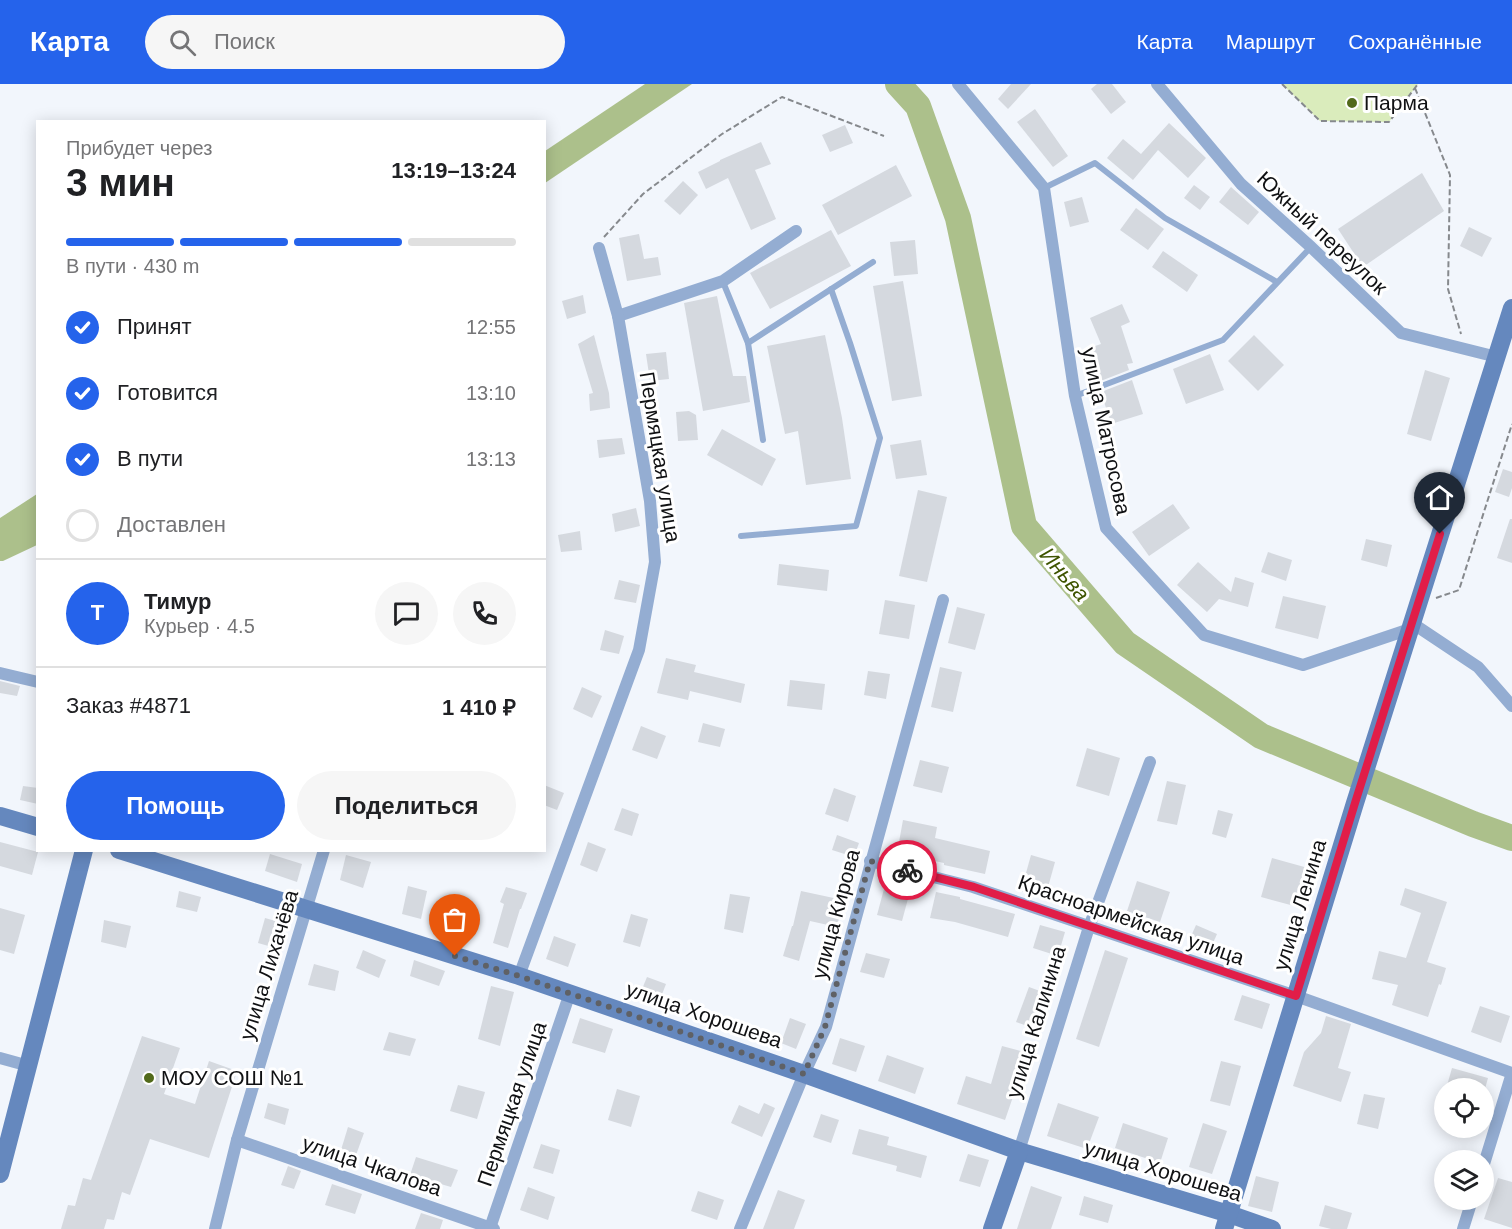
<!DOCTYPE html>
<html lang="ru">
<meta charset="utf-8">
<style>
body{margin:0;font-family:Arial,sans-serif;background:#f6f6f6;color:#202124;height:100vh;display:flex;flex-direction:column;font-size:22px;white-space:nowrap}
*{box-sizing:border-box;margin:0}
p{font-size:20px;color:#757577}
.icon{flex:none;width:33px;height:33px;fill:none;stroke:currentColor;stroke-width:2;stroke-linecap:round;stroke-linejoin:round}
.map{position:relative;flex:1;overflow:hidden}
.panel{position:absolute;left:36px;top:36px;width:510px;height:732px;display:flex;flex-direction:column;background:#fff;border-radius:0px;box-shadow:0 3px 15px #0003}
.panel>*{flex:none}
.fabs{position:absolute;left:1434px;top:994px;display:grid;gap:12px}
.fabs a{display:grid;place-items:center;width:60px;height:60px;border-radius:50%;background:#fff;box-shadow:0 3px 15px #0003;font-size:30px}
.pin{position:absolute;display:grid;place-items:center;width:51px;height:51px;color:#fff;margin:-62px -26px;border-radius:50% 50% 50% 0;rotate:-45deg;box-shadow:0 0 6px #0007}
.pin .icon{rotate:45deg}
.courier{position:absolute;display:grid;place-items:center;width:60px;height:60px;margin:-30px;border:4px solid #e11d48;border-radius:50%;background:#fff;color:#222;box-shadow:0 2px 8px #0007}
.headline em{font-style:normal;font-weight:800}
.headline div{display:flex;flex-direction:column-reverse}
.headline{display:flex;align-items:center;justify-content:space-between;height:102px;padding:0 30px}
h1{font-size:39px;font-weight:800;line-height:45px}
.bar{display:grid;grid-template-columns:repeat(4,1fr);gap:9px 6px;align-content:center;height:72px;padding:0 30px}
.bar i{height:8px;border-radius:4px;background:#e0e0e0}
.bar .on{background:#2563eb}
.bar p{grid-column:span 4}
.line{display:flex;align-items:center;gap:15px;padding:0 30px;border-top:2px solid #e0e0e0}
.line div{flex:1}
.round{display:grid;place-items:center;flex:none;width:63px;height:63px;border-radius:32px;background:#f6f6f6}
ol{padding:0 30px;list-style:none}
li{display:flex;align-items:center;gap:18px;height:66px}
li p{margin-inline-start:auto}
li .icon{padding:6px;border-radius:50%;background:#2563eb;color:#fff;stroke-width:4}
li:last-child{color:#757577}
li i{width:33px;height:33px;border:3px solid #e0e0e0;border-radius:50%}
.action{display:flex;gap:12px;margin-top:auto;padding:12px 30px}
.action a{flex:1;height:69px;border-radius:36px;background:#2563eb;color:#fff;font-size:24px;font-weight:800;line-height:69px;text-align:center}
.action a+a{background:#f6f6f6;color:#202124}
header{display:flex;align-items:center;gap:36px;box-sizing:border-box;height:84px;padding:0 30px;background:#2563eb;color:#fff}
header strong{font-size:28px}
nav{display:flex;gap:33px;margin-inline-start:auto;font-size:21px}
.search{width:420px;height:54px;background:#f6f6f6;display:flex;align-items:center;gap:15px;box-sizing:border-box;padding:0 21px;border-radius:33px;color:#757577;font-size:22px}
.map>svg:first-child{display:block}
.green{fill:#daecbc}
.water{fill:#acc08b}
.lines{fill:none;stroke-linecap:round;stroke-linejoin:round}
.river{stroke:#acc08b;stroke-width:26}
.building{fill:#d5d9df}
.path{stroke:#86898d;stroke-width:2;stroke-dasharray:6 3;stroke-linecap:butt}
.lane{stroke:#94add2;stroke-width:6}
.street{stroke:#94add2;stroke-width:12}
.secondary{stroke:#6588be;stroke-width:18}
.done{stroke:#5f6165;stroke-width:6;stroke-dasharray:0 10.8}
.route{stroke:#e11d48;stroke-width:8}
.poi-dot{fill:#526a1b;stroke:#fff;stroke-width:2}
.labels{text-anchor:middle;stroke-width:6;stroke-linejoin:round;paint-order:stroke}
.poi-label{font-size:21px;fill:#101113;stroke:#fff;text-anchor:start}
.street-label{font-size:21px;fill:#101113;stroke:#fff}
.water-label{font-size:22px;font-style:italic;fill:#3e5400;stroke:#fff}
</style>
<header>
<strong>Карта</strong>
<div class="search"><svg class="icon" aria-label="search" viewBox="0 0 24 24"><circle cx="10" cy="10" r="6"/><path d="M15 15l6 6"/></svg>Поиск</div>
<nav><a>Карта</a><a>Маршрут</a><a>Сохранённые</a></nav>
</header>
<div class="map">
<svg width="1512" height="1145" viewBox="0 0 1512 1145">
<rect width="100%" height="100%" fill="#f2f6fc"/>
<path class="green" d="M1282,0H1418L1389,38L1320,37Z"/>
<g class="water">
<path d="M645,0H692L545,99V67Z"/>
<path d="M37,410V461L3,477H0V434Z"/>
</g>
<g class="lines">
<path class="river" d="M898,0L918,22L958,134L1024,442L1125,559L1261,652L1473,740L1512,754"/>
</g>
<g class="building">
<path d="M1011,0H1031L1008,25L998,15Z"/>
<path d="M1097,0H1112L1126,18L1111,30L1091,5Z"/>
<path d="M1035,25L1068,72L1053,83L1017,38Z"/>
<path d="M1169,39L1206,74L1188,94L1158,66L1133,96L1107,74L1123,55L1141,70Z"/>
<path d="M845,41L853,59L830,68L822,51Z"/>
<path d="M761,58L771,80L755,86L776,135L751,146L728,94L706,105L698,88L720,77V76Z"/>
<path d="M896,81L912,112L838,151L822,121Z"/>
<path d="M1422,89L1444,127L1363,183L1338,145Z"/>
<path d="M683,97L698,111L680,131L664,117Z"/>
<path d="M1194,101L1210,113L1200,126L1184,114Z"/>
<path d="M1231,103L1259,128L1248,141L1219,118Z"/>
<path d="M1082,113L1089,138L1070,143L1064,118Z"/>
<path d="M1136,124L1164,145L1148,166L1120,146Z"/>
<path d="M1469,143L1492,154L1482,173L1460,162Z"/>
<path d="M831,146L851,182L770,225L750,189Z"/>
<path d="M639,150L644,175L658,173L661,191L627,197L619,154Z"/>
<path d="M915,156L918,190L894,192L890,158Z"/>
<path d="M1163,167L1198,191L1187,208L1152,183Z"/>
<path d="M903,197L922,312L892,317L873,202Z"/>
<path d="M583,211L586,229L567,235L562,217Z"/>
<path d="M717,212L733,292H746L750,318L703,327L684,219Z"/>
<path d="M1122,220L1130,238L1121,242L1133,279L1127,280L1129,286L1098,298L1086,265L1101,260L1090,234Z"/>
<path d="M594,251L609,309L610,324L590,327L589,310L593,309L578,260Z"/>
<path d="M825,251L842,334L851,395L806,401L798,347L785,350L767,262Z"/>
<path d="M1254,251L1284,281L1258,307L1228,277Z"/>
<path d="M666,268L669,295L650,297L646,270Z"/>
<path d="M1210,270L1224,306L1186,320L1173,285Z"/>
<path d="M1425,286L1450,294L1431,357L1407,350Z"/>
<path d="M1132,296L1143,330L1111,340L1101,308Z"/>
<path d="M689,327L696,331L698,356L678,357L676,328Z"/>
<path d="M722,345L776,375L762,402L707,371Z"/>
<path d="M622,354L625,370L599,374L597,356Z"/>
<path d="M921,356L927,391L896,395L890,361Z"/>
<path d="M1503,385L1512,388V404L1509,413L1495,408Z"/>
<path d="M918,406L947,413L927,498L899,492Z"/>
<path d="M1173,420L1190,444L1149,472L1132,448Z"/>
<path d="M636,424L640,442L615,448L612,430Z"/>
<path d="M1510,435H1512V479L1497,474Z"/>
<path d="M580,447L582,466L561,468L558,451Z"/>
<path d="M1366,455L1392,461L1387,483L1361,476Z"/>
<path d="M1268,468L1292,476L1286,497L1261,488Z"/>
<path d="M1198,478L1231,508L1235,493L1254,499L1248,523L1219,515L1207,528L1177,501Z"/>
<path d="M779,480L829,486L827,507L777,501Z"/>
<path d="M619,496L640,501L636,519L614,515Z"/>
<path d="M1283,512L1326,522L1318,555L1275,544Z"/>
<path d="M885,516L915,521L909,555L879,550Z"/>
<path d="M957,523L985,530L975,566L948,559Z"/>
<path d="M605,546L624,552L619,570L600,566Z"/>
<path d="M666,574L696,581L694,588L745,600L741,619L690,607L688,616L657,609Z"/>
<path d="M940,583L962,588L953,628L931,623Z"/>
<path d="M868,587L890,590L886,615L864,611Z"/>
<path d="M790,596L825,600L822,626L787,622Z"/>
<path d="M0,597L20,602L17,612L0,609Z"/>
<path d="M582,603L602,612L592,634L573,625Z"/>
<path d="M703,639L725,645L720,663L698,658Z"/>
<path d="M641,642L666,652L657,675L632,666Z"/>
<path d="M1087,664L1120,674L1109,712L1076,702Z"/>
<path d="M920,676L949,683L942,709L913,702Z"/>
<path d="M1167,697L1186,701L1177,741L1157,737Z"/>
<path d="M544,701L564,709L557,726L544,721Z"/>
<path d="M23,702L38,704V720L20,716Z"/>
<path d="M834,704L856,712L848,738L825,730Z"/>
<path d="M622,724L639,730L632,752L614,746Z"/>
<path d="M1218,726L1233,730L1226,754L1212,750Z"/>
<path d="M903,736L937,743L935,754L990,767L985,790L944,781V779L897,769Z"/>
<path d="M837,751L859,759L854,773L832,766Z"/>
<path d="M0,758L38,768L32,791L0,782Z"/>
<path d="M588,758L606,765L597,788L580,781Z"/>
<path d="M270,770L302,780L297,798L265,787Z"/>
<path d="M346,771L371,778L363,804L340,796Z"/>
<path d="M1031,771L1055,778L1045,814L1021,807Z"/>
<path d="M1272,774L1308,784L1298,823L1261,813Z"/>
<path d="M1137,797L1170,808L1160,838L1127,827Z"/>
<path d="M408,802L427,807L421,835L402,830Z"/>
<path d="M506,803L527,809L521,825H520L508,864L493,859L504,820L500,818Z"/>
<path d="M1405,804L1447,818L1427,878L1446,884L1441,901L1439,900L1428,933L1392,921L1398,901L1372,895L1379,867L1406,874L1421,829L1400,821Z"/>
<path d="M884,805L909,811L902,837L877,831Z"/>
<path d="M179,807L201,813L197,828L176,823Z"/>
<path d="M801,807L843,816L837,843L810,837L799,877L783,872L792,842H793Z"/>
<path d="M936,808L960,813V815L1015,830L1008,853L955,838L930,834Z"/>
<path d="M730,810L750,813L743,849L724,845Z"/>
<path d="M0,824L25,831L14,870L0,866Z"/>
<path d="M631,830L648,835L640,863L623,858Z"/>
<path d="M265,834L286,840L279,865L258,859Z"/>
<path d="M104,836L131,842L126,864L101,858Z"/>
<path d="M1040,841L1065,848L1058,872L1033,864Z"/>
<path d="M1196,841L1217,850L1209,868L1188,859Z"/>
<path d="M554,852L576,860L568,883L546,875Z"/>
<path d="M363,866L386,876L379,894L356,884Z"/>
<path d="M1105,866L1128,874L1099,963L1076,955Z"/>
<path d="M866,869L890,875L884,894L860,888Z"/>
<path d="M414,876L445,887L439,902L410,892Z"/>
<path d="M314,880L339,887L335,907L308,901Z"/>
<path d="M647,893L666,900L659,918L640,910Z"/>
<path d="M491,902L514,908L500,962L478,955Z"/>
<path d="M1029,903L1048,910L1036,945L1016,938Z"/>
<path d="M1242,911L1270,920L1262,945L1234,936Z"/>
<path d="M1480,922L1510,932L1501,959L1471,948Z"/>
<path d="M1326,932L1351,940L1338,984L1351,988L1341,1018L1293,1002L1304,968L1321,949Z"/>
<path d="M580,934L613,945L605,969L572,959Z"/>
<path d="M790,934L806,940L796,965L781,959Z"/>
<path d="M389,948L416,955L410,972L383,966Z"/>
<path d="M142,952L180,964L164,1010L195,1020L209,977L237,987L209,1074L150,1055L130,1111L122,1108L114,1136L107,1135L104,1145H61L68,1121L75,1122L83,1094L91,1096Z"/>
<path d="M840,954L865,962L856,988L832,980Z"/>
<path d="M1002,962L1028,969L1005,1036L957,1020L966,992L991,1000Z"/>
<path d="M887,971L924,984L915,1010L878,997Z"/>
<path d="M1221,977L1241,982L1230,1022L1210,1017Z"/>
<path d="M1452,984L1488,994L1485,1005H1446Z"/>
<path d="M458,1001L485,1008L477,1035L450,1027Z"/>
<path d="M617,1005L640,1012L631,1043L608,1036Z"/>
<path d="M1364,1010L1385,1014L1378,1045L1357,1040Z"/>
<path d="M268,1019L289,1025L285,1041L264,1034Z"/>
<path d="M764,1019L775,1024L762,1053L731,1039L739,1021L759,1030Z"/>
<path d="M1058,1019L1099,1033L1087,1065L1047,1052Z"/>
<path d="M821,1030L839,1036L831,1059L813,1053Z"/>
<path d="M1123,1039L1168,1054L1160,1079L1115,1064Z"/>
<path d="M1203,1039L1227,1047L1212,1090L1189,1083Z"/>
<path d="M348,1043L364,1049L356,1071L341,1066Z"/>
<path d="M859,1045L889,1053L887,1061L927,1072L921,1094L896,1087L897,1082L852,1070Z"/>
<path d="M541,1060L560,1066L553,1090L533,1084Z"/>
<path d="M968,1070L989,1076L980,1103L959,1097Z"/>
<path d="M416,1073L458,1086L451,1103L410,1091Z"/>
<path d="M288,1082L301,1087L294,1105L281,1101Z"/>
<path d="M1256,1092L1279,1098L1272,1128L1248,1122Z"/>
<path d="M1498,1094L1512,1098V1144L1484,1135Z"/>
<path d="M332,1100L362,1110L355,1130L325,1121Z"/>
<path d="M1031,1102L1062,1113L1051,1145H1017Z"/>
<path d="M528,1103L555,1113L548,1136L520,1126Z"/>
<path d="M778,1106L805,1116L794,1145H763Z"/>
<path d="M698,1107L724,1116L717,1136L691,1127Z"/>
<path d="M1084,1112L1113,1121L1108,1139L1079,1131Z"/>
<path d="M1325,1121L1352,1129L1347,1145H1331L1319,1142Z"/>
<path d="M421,1129L443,1136L440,1145H415Z"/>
</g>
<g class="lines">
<g class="path">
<path d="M1282,0L1320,37L1389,38L1418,0"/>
<path d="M1415,4L1450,91L1448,205L1461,250"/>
<path d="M604,153L643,110L722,50L782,13L884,52"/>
<path d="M1436,514L1459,506L1512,340"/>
</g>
<g class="lane">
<path d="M1044,104L1095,79L1165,134L1277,198"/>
<path d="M723,198L748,259L873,178"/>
<path d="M748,259L763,356"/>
<path d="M1075,312L1223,256L1311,163"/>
<path d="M741,452L856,442L880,354L850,259L831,205"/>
</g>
<g class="street">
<path d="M958,0L1044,104L1075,312L1106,444L1204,551L1303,581L1410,545"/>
<path d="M1157,0L1241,100L1311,163L1401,249L1497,273"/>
<path d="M618,232L723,197L796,147"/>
<path d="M1412,539L1478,583L1512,622"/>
<path d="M0,589L38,598"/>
<path d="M870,777L973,803L1296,912L1512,989"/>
<path d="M519,892L639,566L655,478L650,417L618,232L599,164"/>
<path d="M0,974L29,982"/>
<path d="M237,1056L494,1145"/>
<path d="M1019,1067L1089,843L1150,678"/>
<path d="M1484,1080L1512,989"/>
<path d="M490,1144L570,909"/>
<path d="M215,1145L237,1056L324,766"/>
<path d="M740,1145L804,990L826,943L943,516"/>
<path d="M1463,1145L1472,1116"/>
</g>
<g class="secondary">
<path d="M0,732L38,743"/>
<path d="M119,766L519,892L804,990L1019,1067L1229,1130L1272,1145"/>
<path d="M0,1090L84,766"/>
<path d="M992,1145L1019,1067"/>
<path d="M1224,1145L1355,719L1512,224"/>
</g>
</g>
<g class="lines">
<path class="done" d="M455,872L519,892L804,990L825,943L870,777L907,786"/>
<path class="route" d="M907,786L974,803L1296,912L1355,719L1440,450"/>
</g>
<g class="poi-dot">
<circle cx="1352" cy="19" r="6"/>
<circle cx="149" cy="994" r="6"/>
</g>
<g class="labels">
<g class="poi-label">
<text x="1364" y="26">Парма</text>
<text x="161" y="1001">МОУ СОШ №1</text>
</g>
<g class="street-label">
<text transform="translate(1322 149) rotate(43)" y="7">Южный переулок</text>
<text transform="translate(1106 347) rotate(78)" y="7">улица Матросова</text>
<text transform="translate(660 373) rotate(81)" y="7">Пермяцкая улица</text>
<text transform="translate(1300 821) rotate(-73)" y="7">улица Ленина</text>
<text transform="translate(836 830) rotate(-75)" y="7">улица Кирова</text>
<text transform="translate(1131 836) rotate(19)" y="7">Красноармейская улица</text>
<text transform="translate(269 881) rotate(-73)" y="7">улица Лихачёва</text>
<text transform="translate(704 931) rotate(19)" y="7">улица Хорошева</text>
<text transform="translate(1036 938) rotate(-73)" y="7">улица Калинина</text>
<text transform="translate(512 1020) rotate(-71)" y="7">Пермяцкая улица</text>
<text transform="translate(372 1082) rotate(19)" y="7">улица Чкалова</text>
<text transform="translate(1163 1087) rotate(17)" y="7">улица Хорошева</text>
</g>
<g class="water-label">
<text transform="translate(1065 490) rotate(49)" y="8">Иньва</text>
</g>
</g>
</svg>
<div class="fabs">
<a><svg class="icon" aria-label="locate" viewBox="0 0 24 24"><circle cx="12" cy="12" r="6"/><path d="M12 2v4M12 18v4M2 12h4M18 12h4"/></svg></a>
<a><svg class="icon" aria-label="layers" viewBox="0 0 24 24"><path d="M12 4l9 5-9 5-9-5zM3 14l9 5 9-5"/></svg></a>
</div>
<div class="pin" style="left:455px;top:872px;background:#ea580c"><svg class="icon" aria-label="bag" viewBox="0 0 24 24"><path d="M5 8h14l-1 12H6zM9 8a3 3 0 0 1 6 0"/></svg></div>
<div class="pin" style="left:1440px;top:450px;background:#1f2937"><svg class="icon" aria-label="home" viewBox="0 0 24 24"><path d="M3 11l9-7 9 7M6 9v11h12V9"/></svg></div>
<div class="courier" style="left:907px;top:786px"><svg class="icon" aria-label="bike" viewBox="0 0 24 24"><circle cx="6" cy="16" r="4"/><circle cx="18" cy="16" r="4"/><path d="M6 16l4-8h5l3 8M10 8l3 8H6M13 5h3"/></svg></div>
<section class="panel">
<div class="headline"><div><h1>3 мин</h1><p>Прибудет через</p></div><em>13:19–13:24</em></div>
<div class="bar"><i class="on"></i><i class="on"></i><i class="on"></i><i></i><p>В пути · 430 m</p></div>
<ol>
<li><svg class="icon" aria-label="check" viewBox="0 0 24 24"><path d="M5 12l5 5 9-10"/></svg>Принят<p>12:55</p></li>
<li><svg class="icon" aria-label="check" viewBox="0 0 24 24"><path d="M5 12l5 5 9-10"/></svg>Готовится<p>13:10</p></li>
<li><svg class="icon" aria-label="check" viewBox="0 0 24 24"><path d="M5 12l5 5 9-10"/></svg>В пути<p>13:13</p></li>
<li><i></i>Доставлен</li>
</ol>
<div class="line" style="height:108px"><b class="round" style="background:#2563eb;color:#fff">Т</b><div><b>Тимур</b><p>Курьер · 4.5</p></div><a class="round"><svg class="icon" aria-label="chat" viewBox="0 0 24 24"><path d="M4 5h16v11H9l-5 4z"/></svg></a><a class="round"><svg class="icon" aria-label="phone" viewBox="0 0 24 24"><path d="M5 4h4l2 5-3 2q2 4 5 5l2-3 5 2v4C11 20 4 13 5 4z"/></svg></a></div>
<div class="line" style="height:78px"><div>Заказ #4871</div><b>1 410 ₽</b></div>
<div class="action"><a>Помощь</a><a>Поделиться</a></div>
</section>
</div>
